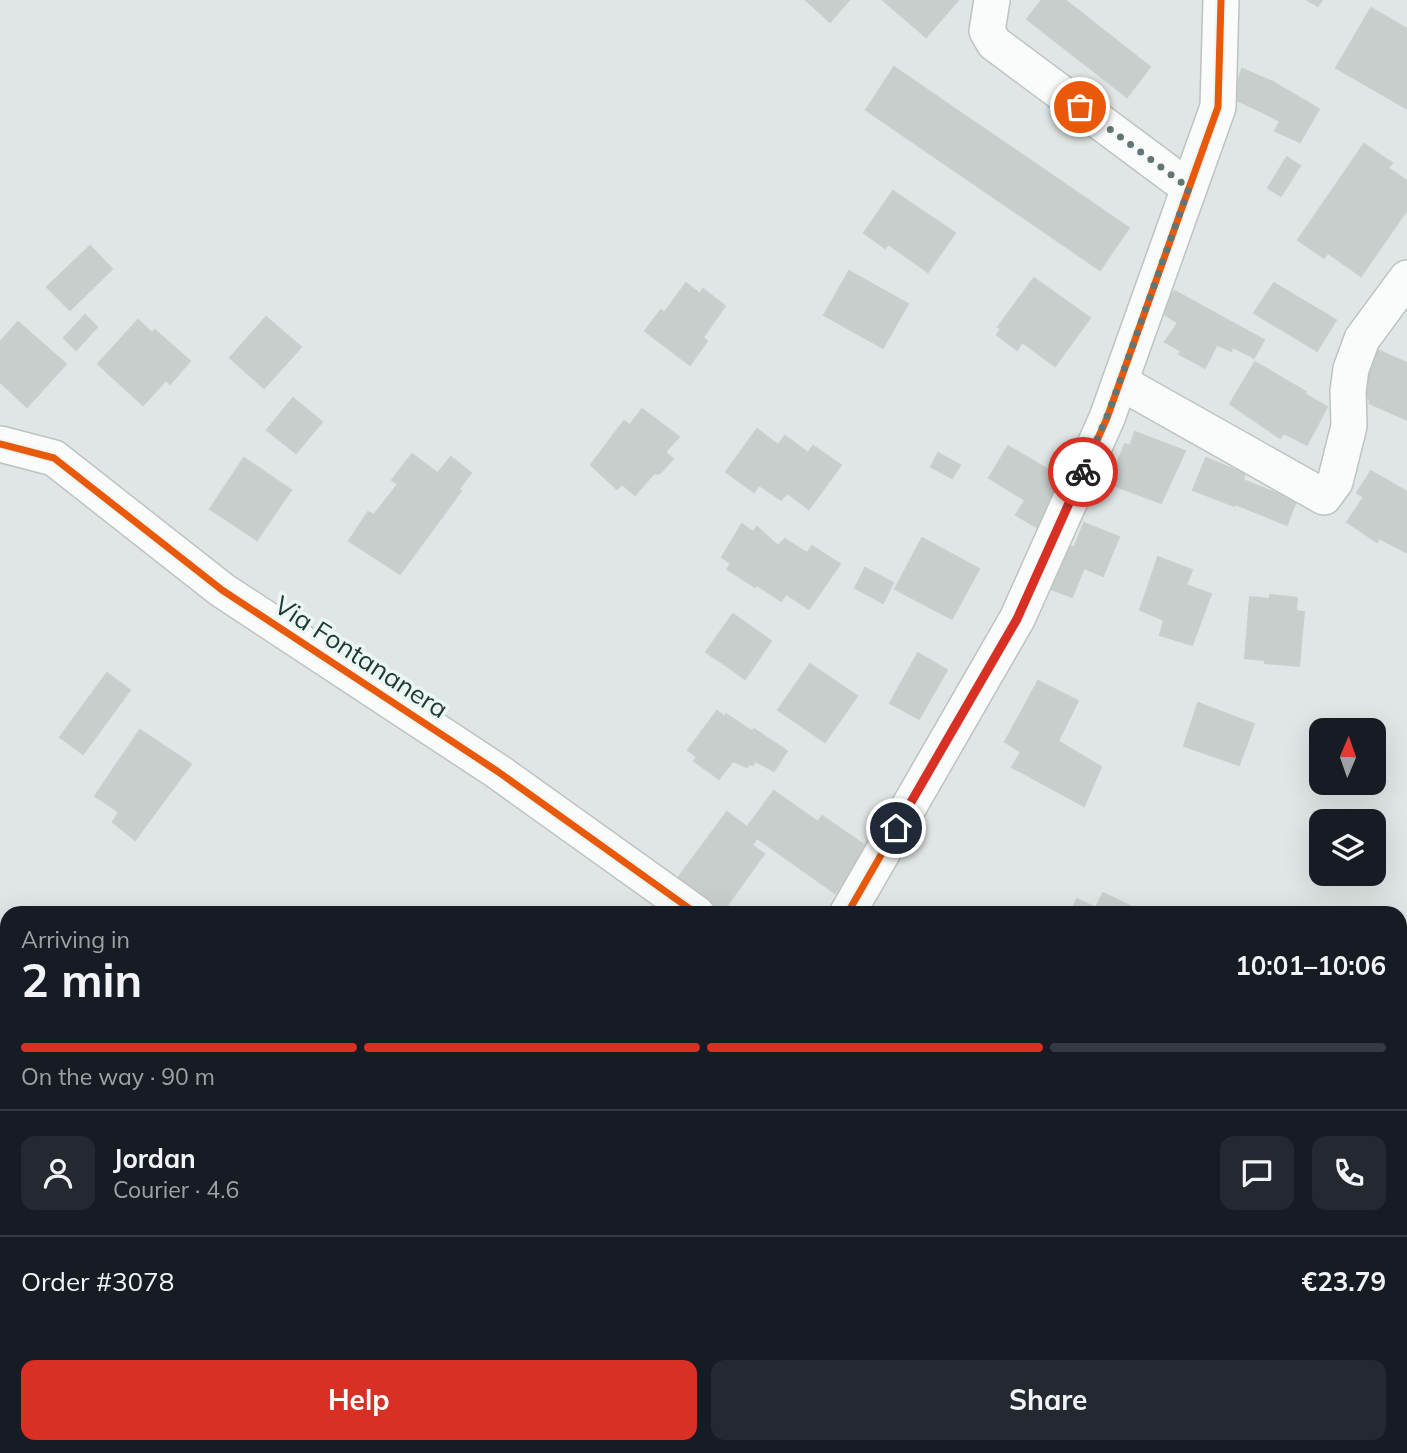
<!DOCTYPE html>
<meta charset="utf-8">
<style>
body{margin:0;font-family:Mulish,sans-serif;background:#242831;color:#f1f3f6;height:100vh;display:flex;flex-direction:column;font-size:26px;white-space:nowrap}
*{box-sizing:border-box;margin:0}
p{font-size:23px;color:#9ea1a6}
.icon{flex:none;width:38px;height:38px;fill:none;stroke:currentColor;stroke-width:2;stroke-linecap:round;stroke-linejoin:round}
.map{position:relative;flex:1;overflow:hidden}
.sheet{position:absolute;left:0px;top:906px;width:1407px;height:548px;display:flex;flex-direction:column;background:#171b24;border-radius:21px 21px 0 0;box-shadow:0 7px 28px #0002}
.sheet>*{flex:none}
.needle{width:46px;rotate:2deg}
.tools{position:absolute;left:1309px;top:718px;display:grid;gap:14px}
.tools a{display:grid;place-items:center;width:77px;height:77px;border-radius:14px;background:#171b24;box-shadow:0 7px 28px #0002;font-size:35px}
.pin{position:absolute;display:grid;place-items:center;width:60px;height:60px;color:#fff;margin:-30px;border:4px solid #fff;border-radius:50%;box-shadow:0 2px 7px #0007}
.courier{position:absolute;display:grid;place-items:center;width:70px;height:70px;margin:-35px;border:5px solid #d93025;border-radius:50%;background:#fff;color:#222;box-shadow:0 2px 9px #0007}
.head em{font-style:normal;font-weight:700}
.head div{display:flex;flex-direction:column-reverse}
.head{display:flex;align-items:center;justify-content:space-between;height:119px;padding:0 21px}
h1{font-size:46px;font-weight:700;line-height:52px}
.bar{display:grid;grid-template-columns:repeat(4,1fr);gap:10px 7px;align-content:center;height:84px;padding:0 21px}
.bar i{height:9px;border-radius:5px;background:#363941}
.bar .selected{background:#d93025}
.bar p{grid-column:span 4}
.line{display:flex;align-items:center;gap:18px;padding:0 21px;border-top:2px solid #363941}
.line div{flex:1}
.round{display:grid;place-items:center;flex:none;width:74px;height:74px;border-radius:14px;background:#242831}
.action{display:flex;gap:14px;margin-top:auto;padding:14px 21px}
.action a{flex:1;height:80px;border-radius:14px;background:#d93025;color:#fff;font-size:28px;font-weight:700;line-height:80px;text-align:center}
.action a+a{background:#242831;color:#f1f3f6}
.map>svg:first-child{display:block}
.built{fill:#cdd8d5}
.building{fill:#c7cecb;stroke:#c8cfce;stroke-width:2}
.lines{fill:none;stroke-linecap:round;stroke-linejoin:round}
.service-casing{stroke:#bdc3c2;stroke-width:21}
.minor-casing{stroke:#bdc3c2;stroke-width:38}
.service{stroke:#fafbfb;stroke-width:18}
.minor{stroke:#fafbfb;stroke-width:35}
.cycleway-casing{stroke:#ecf7f3;stroke-width:11}
.cycleway{stroke:#e8590c;stroke-width:7}
.done{stroke:#617674;stroke-width:7;stroke-dasharray:0 12.6}
.route{stroke:#d93025;stroke-width:9}
.labels{text-anchor:middle;stroke-width:7;stroke-linejoin:round;paint-order:stroke}
.street-label{font-size:26px;fill:#1d3a37;stroke:#ecf7f3}
</style>
<div class="map">
<svg width="1407" height="1453" viewBox="0 0 1407 1453">
<rect width="100%" height="100%" fill="#e0e6e5"/>
<path class="built" d="M1407,1086V1453H688L691,1447H1400V1097Z"/>
<g class="building">
<path d="M806,0H849L830,22Z"/>
<path d="M883,0H958L926,37Z"/>
<path d="M1042,0H1065L1150,67L1127,97L1027,19Z"/>
<path d="M1307,0H1322L1318,6Z"/>
<path d="M1371,8L1407,29L1406,108L1336,68Z"/>
<path d="M894,67L1129,228L1100,270L866,110Z"/>
<path d="M1242,69L1273,82L1262,112L1232,98Z"/>
<path d="M1273,82L1319,109L1300,142L1275,131L1280,121L1262,112Z"/>
<path d="M1364,144L1392,163L1388,168L1407,181V210L1361,276L1328,253L1324,258L1298,240Z"/>
<path d="M1287,157L1300,166L1281,196L1268,188Z"/>
<path d="M893,191L955,233L928,272L888,244L885,248L864,233Z"/>
<path d="M90,246L112,269L70,310L47,287Z"/>
<path d="M849,271L908,304L883,348L824,315Z"/>
<path d="M1034,278L1090,318L1055,366L1022,342L1017,350L997,335L1001,329L998,327Z"/>
<path d="M686,283L700,294L703,289L725,306L701,340L665,312Z"/>
<path d="M1274,283L1336,320L1317,351L1254,313Z"/>
<path d="M1175,291L1229,321L1205,368L1179,354L1181,351L1165,342L1178,323L1160,311Z"/>
<path d="M661,310L701,340L702,337L707,341L690,365L645,331Z"/>
<path d="M85,315L97,327L76,350L64,338Z"/>
<path d="M266,317L301,347L264,388L230,358Z"/>
<path d="M138,320L152,333L155,330L190,361L170,384L166,380L143,405L98,364Z"/>
<path d="M1229,321L1264,340L1254,358L1233,347L1231,351L1218,345Z"/>
<path d="M18,322L66,364L27,407L0,382V342Z"/>
<path d="M1369,346L1393,357L1371,400L1357,393Z"/>
<path d="M1393,357L1407,363V420L1369,403Z"/>
<path d="M1255,362L1306,392L1305,394L1327,407L1307,445L1284,433L1280,438L1230,404Z"/>
<path d="M293,398L322,422L296,453L267,430Z"/>
<path d="M642,409L679,437L665,452L673,459L659,474L654,473L635,495L622,484L617,489L591,465L624,421L630,425Z"/>
<path d="M757,429L778,445L785,436L808,453L813,446L841,465L809,509L787,493L781,500L759,485L754,492L726,472Z"/>
<path d="M1135,432L1185,451L1161,503L1115,486L1120,471L1115,469L1125,444L1130,446Z"/>
<path d="M1008,446L1066,480L1038,528L1016,515L1025,500L989,478Z"/>
<path d="M938,453L960,465L952,478L931,467Z"/>
<path d="M412,454L461,491L400,574L349,541L368,512L374,515L398,484L392,480Z"/>
<path d="M451,457L471,473L459,489L437,474Z"/>
<path d="M244,458L291,490L257,540L210,509Z"/>
<path d="M1206,458L1245,474L1243,480L1296,501L1287,525L1235,504L1234,506L1193,490Z"/>
<path d="M1371,471L1407,492V549L1406,552L1379,538L1377,542L1347,522L1364,497L1357,493Z"/>
<path d="M1084,523L1119,537L1103,576L1084,568L1072,597L1048,588L1066,544L1074,548Z"/>
<path d="M742,524L753,532L757,527L778,546L785,539L807,553L812,546L840,564L809,609L786,594L781,601L757,585L755,587L727,569L731,564L722,557Z"/>
<path d="M922,538L979,569L952,619L895,589Z"/>
<path d="M1158,557L1192,570L1186,585L1211,594L1192,645L1160,635L1164,620L1140,610Z"/>
<path d="M865,568L893,583L883,603L855,588Z"/>
<path d="M1270,595L1297,598L1296,611L1304,612L1299,666L1265,663V660L1245,658L1250,597L1270,599Z"/>
<path d="M733,614L750,626L724,664L706,652Z"/>
<path d="M750,626L771,641L745,679L724,664Z"/>
<path d="M918,653L947,670L919,719L890,703Z"/>
<path d="M810,664L857,696L825,742L778,710Z"/>
<path d="M107,673L130,690L83,754L60,737Z"/>
<path d="M1038,681L1078,701L1058,741L1101,767L1084,806L1012,767L1021,752L1005,742Z"/>
<path d="M1198,703L1254,724L1239,765L1184,746Z"/>
<path d="M717,711L725,717L726,714L753,732L744,744L739,742L733,751L749,764L747,767L733,761L719,779L694,761L697,757L688,750Z"/>
<path d="M754,729L787,751L774,771L755,761L753,765L749,764L733,751L739,742L744,744Z"/>
<path d="M140,730L191,764L135,840L113,822L119,812L95,796Z"/>
<path d="M774,791L818,822L822,816L867,847L835,893L757,838L752,845L764,854L723,911L712,903L707,911L672,886L727,812L747,827Z"/>
<path d="M1103,893L1136,909L1134,914H1070L1077,899L1096,908Z"/>
<rect x="1400" y="1273" width="7" height="116"/>
<path d="M1400,1440V1453H1303V1447H1400Z"/>
<path d="M786,1447H1084V1453H785Z"/>
</g>
<g class="lines">
<g class="service-casing">
<g id="service">
<path d="M1400,1126L1407,1114"/>
<path d="M717,1453L720,1447"/>
<path d="M1141,1453L1142,1447"/>
</g>
</g>
<g class="minor-casing">
<g id="minor">
<path d="M992,0L987,31L994,43L1189,188"/>
<path d="M1120,382L1324,497L1335,482L1349,426L1348,391L1351,369L1362,339L1407,278"/>
<path d="M0,444L54,458L222,590L497,771L697,914"/>
<path d="M847,914L1017,619L1107,418L1218,107L1221,0"/>
<path d="M651,1453L654,1447"/>
</g>
</g>
<use href="#service" class="service"/>
<use href="#minor" class="minor"/>
<g class="cycleway-casing">
<g id="cycleway">
<path d="M0,444L54,458L222,590L497,771L697,914"/>
<path d="M847,914L1017,619L1107,418L1218,107L1221,0"/>
</g>
</g>
<use href="#cycleway" class="cycleway"/>
</g>
<g class="lines">
<path class="done" d="M1080,107L1189,188L1110,409L1083,472"/>
<path class="route" d="M896,828L1017,619L1083,472"/>
</g>
<g class="labels">
<g class="street-label">
<text transform="translate(361 657) rotate(33)" y="9">Via Fontananera</text>
</g>
</g>
</svg>
<div class="tools">
<a><svg class="needle" viewBox="-14 -14 28 28"><path d="M0-13l5 13h-10z" fill="#e53935"/><path d="M0 13l5-13h-10z" fill="#9ea1a6"/></svg></a>
<a><svg class="icon" aria-label="layers" viewBox="0 0 24 24"><path d="M12 4l9 5-9 5-9-5zM3 14l9 5 9-5"/></svg></a>
</div>
<div class="pin" style="left:1080px;top:107px;background:#ea580c"><svg class="icon" aria-label="bag" viewBox="0 0 24 24"><path d="M5 8h14l-1 12H6zM9 8a3 3 0 0 1 6 0"/></svg></div>
<div class="pin" style="left:896px;top:828px;background:#1f2937"><svg class="icon" aria-label="home" viewBox="0 0 24 24"><path d="M3 11l9-7 9 7M6 9v11h12V9"/></svg></div>
<div class="courier" style="left:1083px;top:472px"><svg class="icon" aria-label="bike" viewBox="0 0 24 24"><circle cx="6" cy="16" r="4"/><circle cx="18" cy="16" r="4"/><path d="M6 16l4-8h5l3 8M10 8l3 8H6M13 5h3"/></svg></div>
<section class="sheet">
<div class="head"><div><h1>2 min</h1><p>Arriving in</p></div><em>10:01–10:06</em></div>
<div class="bar"><i class="selected"></i><i class="selected"></i><i class="selected"></i><i></i><p>On the way · 90 m</p></div>
<div class="line" style="height:126px"><a class="round"><svg class="icon" aria-label="person" viewBox="0 0 24 24"><circle cx="12" cy="8" r="4"/><path d="M4 21q1-7 8-7t8 7"/></svg></a><div><b>Jordan</b><p>Courier · 4.6</p></div><a class="round"><svg class="icon" aria-label="chat" viewBox="0 0 24 24"><path d="M4 5h16v11H9l-5 4z"/></svg></a><a class="round"><svg class="icon" aria-label="phone" viewBox="0 0 24 24"><path d="M5 4h4l2 5-3 2q2 4 5 5l2-3 5 2v4C11 20 4 13 5 4z"/></svg></a></div>
<div class="line" style="height:91px"><div>Order #3078</div><b>€23.79</b></div>
<div class="action"><a>Help</a><a>Share</a></div>
</section>
</div>
